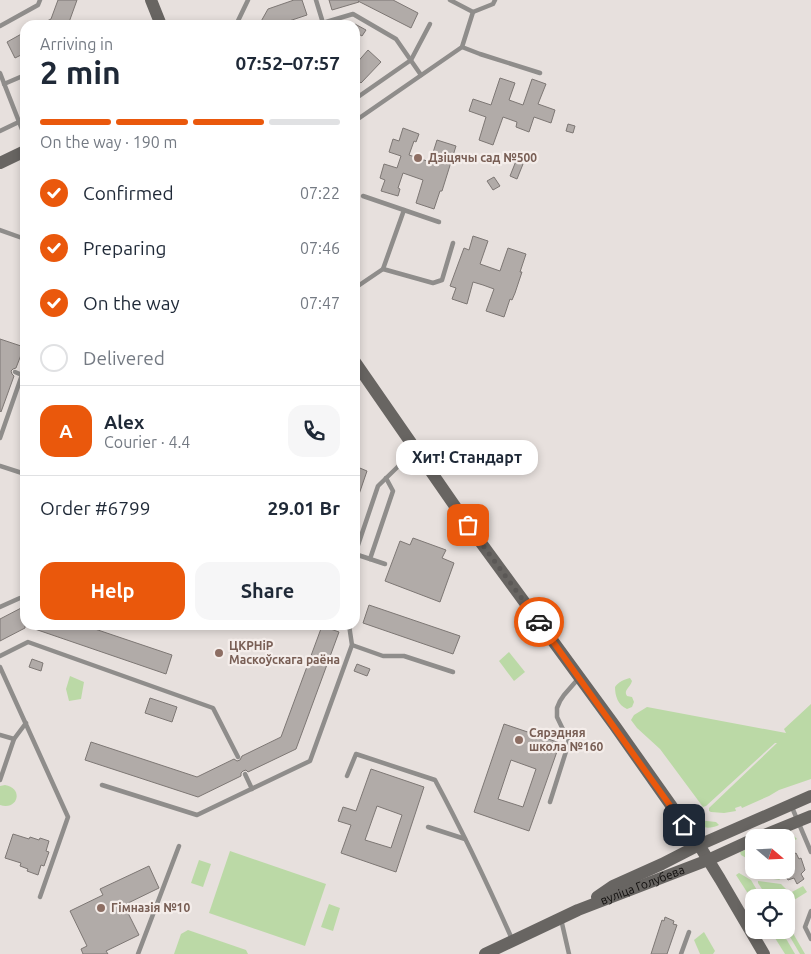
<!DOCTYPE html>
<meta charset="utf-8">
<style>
body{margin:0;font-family:Ubuntu,sans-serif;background:#f6f6f7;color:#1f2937;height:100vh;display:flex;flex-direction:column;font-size:19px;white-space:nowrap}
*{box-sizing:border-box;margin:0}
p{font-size:16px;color:#747a83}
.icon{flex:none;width:28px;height:28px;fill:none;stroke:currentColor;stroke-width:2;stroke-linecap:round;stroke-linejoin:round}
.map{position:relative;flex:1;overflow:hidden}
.drawer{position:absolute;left:20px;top:20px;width:340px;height:610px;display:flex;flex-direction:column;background:#fff;border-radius:15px;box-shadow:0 2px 8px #0003}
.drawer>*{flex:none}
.needle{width:32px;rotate:109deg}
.buttons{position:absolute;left:745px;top:829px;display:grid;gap:10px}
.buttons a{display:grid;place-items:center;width:50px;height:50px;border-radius:10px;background:#fff;box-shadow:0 2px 8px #0003;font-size:25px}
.pin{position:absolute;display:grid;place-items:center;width:42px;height:42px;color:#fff;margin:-21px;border-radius:10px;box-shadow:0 2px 8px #0006}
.courier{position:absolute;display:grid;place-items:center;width:50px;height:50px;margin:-25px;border:4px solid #ea580c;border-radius:50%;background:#fff;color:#222;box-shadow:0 1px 6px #0007}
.bubble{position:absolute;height:35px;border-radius:15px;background:#fff;box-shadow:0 2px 8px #0003;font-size:16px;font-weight:600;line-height:35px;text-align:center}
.headline em{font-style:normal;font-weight:600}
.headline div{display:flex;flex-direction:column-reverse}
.headline{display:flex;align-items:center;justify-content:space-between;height:85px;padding:0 20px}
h1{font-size:32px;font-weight:600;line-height:38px}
.bar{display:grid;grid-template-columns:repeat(4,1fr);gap:8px 5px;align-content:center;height:60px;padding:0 20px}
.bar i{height:6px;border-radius:4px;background:#e0e1e3}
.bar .active{background:#ea580c}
.bar p{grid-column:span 4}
.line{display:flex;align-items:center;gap:12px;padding:0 20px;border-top:1px solid #e0e1e3}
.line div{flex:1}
.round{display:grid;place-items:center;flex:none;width:52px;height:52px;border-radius:15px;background:#f6f6f7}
ol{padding:0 20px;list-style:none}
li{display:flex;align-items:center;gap:15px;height:55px}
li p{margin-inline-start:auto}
li .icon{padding:5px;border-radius:50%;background:#ea580c;color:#fff;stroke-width:4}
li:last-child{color:#747a83}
li i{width:28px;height:28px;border:2px solid #e0e1e3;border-radius:50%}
.cta{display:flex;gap:10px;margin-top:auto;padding:10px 20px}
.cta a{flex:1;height:58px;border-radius:15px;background:#ea580c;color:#fff;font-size:20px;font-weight:600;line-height:58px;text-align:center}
.cta a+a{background:#f6f6f7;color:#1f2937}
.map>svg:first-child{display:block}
.green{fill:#bbd9a6}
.building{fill:#b1aba8;stroke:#7d7774;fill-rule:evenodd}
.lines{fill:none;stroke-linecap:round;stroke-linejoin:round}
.lane{stroke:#8f8d8b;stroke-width:4.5}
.secondary{stroke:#686562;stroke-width:12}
.done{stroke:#5b5856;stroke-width:5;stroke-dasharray:0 9}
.route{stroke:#ea580c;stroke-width:6}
.education-dot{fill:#8d6e63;stroke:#f4edea;stroke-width:2}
.labels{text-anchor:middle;stroke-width:4.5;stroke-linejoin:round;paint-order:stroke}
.education-label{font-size:12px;font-weight:bold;fill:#785e54;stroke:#f4edea;text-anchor:start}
.street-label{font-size:12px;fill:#100e0d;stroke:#f4edea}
</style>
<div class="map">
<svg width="811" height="954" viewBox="0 0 811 954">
<rect width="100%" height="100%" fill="#e7e0dd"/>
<g class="green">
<path d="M509,652L525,672L514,681L499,661Z"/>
<path d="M70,676L84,682L81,699L69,701L66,689Z"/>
<path d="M630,678L632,681C630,688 623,690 627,696L632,697L634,702L632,707L627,709C618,705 615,696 615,687C618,682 625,679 630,678Z"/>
<path d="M811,704V779L779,790L769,796L742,808L741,806L735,808L736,811L724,813L711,812L709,811V808L777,743H775L706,806L703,807L660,749L637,728L631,720L634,715L647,707L786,733L784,729Z"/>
<path d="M5,785C24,788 18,811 0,805V786Z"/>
<path d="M698,820L716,822L719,825C710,829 702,829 696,822Z"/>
<path d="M788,833L793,835L797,839L786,844V838H774Z"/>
<path d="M754,846V857L748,859L741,855L740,852Z"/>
<path d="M230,851L326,884L305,946L209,913Z"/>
<path d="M199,860L211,864L203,887L191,883Z"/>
<path d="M756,870H774L780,880L760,877Z"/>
<path d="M739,873L751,880L761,897L754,898V903L736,875Z"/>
<path d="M758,881L781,884L790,893L803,886L807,892L786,905V898L770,897L769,896L767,897L758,883Z"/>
<path d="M329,904L340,908L333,931L321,927Z"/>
<path d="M786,921L805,954H800L786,930Z"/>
<path d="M188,930L246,950L248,954H174L181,934Z"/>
<path d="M770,930H781L795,954H785Z"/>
<path d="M704,932L715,951L713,954H700L694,940Z"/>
</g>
<g class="building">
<path d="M58,0H77L68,25H39L51,19Z"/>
<path d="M294,0H302L307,15L280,24L279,25H259L268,9Z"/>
<path d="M329,0H393L418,13L411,28L358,1L359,2L332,10Z"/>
<path d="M355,24L366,30L362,36L355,32Z"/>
<path d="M25,32V53L15,58L7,42Z"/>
<path d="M368,50L381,62L361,83L355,78V65Z"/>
<path d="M500,78L515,83L509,100L523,105L532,79L546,84L538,104L555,110L551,123L534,117L529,132L516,127L517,122L503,117L493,145L479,140L486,117L469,111L473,99L491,105Z"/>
<path d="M568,124L575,126L573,133L566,131Z"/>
<path d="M403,128L419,134L416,142L414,141L409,155L430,162L437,140L456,146L442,191H440L434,209L416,203L423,180L403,173L398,188L400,189L398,196L381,191L385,180L380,178L384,164L397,168L401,156L389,152L393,139L399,141Z"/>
<path d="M516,161L523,164L517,179L510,176Z"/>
<path d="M494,177L500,186L493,190L487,181Z"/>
<path d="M473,236L488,241L480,264L500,271L508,248L526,254L520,272H522L515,293L512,300L510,299L504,317L486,311L494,289L483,285L473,282L467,304L452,299L456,288L450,286L464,248L469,250Z"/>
<path d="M0,339L24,347L16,368L13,369L11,371L12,374L14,376L1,412L0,411Z"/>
<path d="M355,466L367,471L356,503H355Z"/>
<path d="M413,538L446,550L442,558L454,563L440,602L385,581L400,541L410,545Z"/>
<path d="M369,605L460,636L453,654L363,623Z"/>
<path d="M25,606V628L0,641V619Z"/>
<path d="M26,625H83L172,655L166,674L26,626Z"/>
<path d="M322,626L339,632L296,749L248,772L246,770L243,771L241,773V776L198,797L85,760L91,742L197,777L234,759L237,761L240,760L242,756L281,737Z"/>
<path d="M32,659L43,663L41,671L29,667Z"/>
<path d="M357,664L370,669L367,676L354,671Z"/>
<path d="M150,698L177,707L172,722L145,713Z"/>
<path d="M504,724L560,743L529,831L474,812ZM511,760L536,769L523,807L498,799Z"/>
<path d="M371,769L424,787L396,872L341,853L351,825L338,821L343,807L356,811ZM377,806L402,815L391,848L365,840Z"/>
<path d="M13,834L29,839L30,837L39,840L40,838L49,841L46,851L49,852L44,866L41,865L38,875L27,871L28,869L20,866L21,863L5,858Z"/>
<path d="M796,853L799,859L801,858L805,870L801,874L804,879L797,884L794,878L788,880L782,870H786V858Z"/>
<path d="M149,866L159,888L124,905L139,935L106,951L108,954H83L81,949L87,946L70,911L103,895L100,889Z"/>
<path d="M665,917L674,921L673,924L677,925L667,954H651L662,920L664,921Z"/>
</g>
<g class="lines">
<g class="lane">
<path d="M316,0L323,23"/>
<path d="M450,0L473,12"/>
<path d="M236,25L248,0"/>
<path d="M316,25L353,14L396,39L421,75"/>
<path d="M0,26L38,5L40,0"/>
<path d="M462,47L480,54L540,73"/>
<path d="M0,73L25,137"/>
<path d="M4,84L25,75"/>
<path d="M355,99L411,60L430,24"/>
<path d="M355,121L462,47L473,12L493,4L495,0"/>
<path d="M0,131L25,119"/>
<path d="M363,196L439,222"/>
<path d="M0,230L25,239"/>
<path d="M383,269L433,283L442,280L453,243"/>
<path d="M355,288L383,269L404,210"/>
<path d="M15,372L22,375"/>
<path d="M0,438L22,375H25"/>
<path d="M0,466L25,474"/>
<path d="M355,554L378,486L415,450"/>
<path d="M355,554L385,564"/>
<path d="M370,559L393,491L386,478"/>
<path d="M0,607L20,598"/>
<path d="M352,645L383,656H404L453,672"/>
<path d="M0,656L28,642L213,708L238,757"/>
<path d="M0,667L68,817L40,897"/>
<path d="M0,735L14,739"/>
<path d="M245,774L252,789"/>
<path d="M347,776L356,754L435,780C463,832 488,885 512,939"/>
<path d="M0,780L14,739L26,723"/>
<path d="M102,785L197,815L310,761L352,645L349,625"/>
<path d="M550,802L569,742L557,717V708L560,701L564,695L578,679"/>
<path d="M791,805L811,852"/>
<path d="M428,827L465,839"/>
<path d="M811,911L805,927L811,939"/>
<path d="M561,919L569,954"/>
<path d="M138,954L179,846"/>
<path d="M681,954L689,932"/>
</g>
<g class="secondary">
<path d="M151,0L161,25"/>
<path d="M0,163L25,151"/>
<path d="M355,362L468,525L615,726L699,845L720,879L764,954"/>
<path d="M757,838L811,816"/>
<path d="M597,897L613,886L662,864L699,845L811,796"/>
<path id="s1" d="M485,954L578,910L708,860L754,839"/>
</g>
</g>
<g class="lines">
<path class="done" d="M468,525L539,622"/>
<path class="route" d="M539,622L684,825"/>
</g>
<g class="education-dot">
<circle cx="418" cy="158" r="5"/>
<circle cx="219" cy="653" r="5"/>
<circle cx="519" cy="740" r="5"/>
<circle cx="101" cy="908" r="5"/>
</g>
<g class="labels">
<g class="education-label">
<text x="428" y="162">Дзіцячы сад №500</text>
<text x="229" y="650">ЦКРНіР<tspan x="229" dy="14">Маскоўскага раёна</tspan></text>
<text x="529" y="737">Сярэдняя<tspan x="529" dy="14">школа №160</tspan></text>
<text x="111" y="912">Гімназія №10</text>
</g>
<g class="street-label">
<text dy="4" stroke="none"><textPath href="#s1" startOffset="172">вуліца Голубева</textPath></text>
</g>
</g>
</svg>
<div class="buttons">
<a><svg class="needle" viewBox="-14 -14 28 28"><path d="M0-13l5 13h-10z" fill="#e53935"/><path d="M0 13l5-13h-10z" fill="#747a83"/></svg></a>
<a><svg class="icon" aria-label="locate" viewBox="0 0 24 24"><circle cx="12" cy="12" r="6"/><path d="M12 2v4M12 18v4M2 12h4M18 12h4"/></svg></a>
</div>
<div class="pin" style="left:468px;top:525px;background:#ea580c"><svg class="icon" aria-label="bag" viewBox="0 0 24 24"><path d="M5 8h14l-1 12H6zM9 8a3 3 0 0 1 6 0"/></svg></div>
<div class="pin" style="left:684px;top:825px;background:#1f2937"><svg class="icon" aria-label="home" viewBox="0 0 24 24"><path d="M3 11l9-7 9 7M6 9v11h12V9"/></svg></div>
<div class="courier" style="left:539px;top:622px"><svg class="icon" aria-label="car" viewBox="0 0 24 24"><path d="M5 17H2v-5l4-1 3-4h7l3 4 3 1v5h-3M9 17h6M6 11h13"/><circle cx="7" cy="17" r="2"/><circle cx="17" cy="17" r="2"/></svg></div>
<div class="bubble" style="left:396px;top:440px;width:142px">Хит! Стандарт</div>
<section class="drawer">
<div class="headline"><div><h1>2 min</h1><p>Arriving in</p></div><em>07:52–07:57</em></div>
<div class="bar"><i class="active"></i><i class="active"></i><i class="active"></i><i></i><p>On the way · 190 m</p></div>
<ol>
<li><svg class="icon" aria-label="check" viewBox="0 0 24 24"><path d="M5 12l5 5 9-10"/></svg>Confirmed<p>07:22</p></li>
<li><svg class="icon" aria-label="check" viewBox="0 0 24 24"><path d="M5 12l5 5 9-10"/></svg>Preparing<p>07:46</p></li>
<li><svg class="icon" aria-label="check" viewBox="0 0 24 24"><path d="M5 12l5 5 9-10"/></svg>On the way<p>07:47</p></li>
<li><i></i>Delivered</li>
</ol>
<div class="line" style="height:90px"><b class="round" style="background:#ea580c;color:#fff">A</b><div><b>Alex</b><p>Courier · 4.4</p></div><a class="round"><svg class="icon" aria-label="phone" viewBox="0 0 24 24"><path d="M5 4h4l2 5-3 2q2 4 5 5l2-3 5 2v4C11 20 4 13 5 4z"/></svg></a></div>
<div class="line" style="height:65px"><div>Order #6799</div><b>29.01 Br</b></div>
<div class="cta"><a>Help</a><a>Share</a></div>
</section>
</div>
